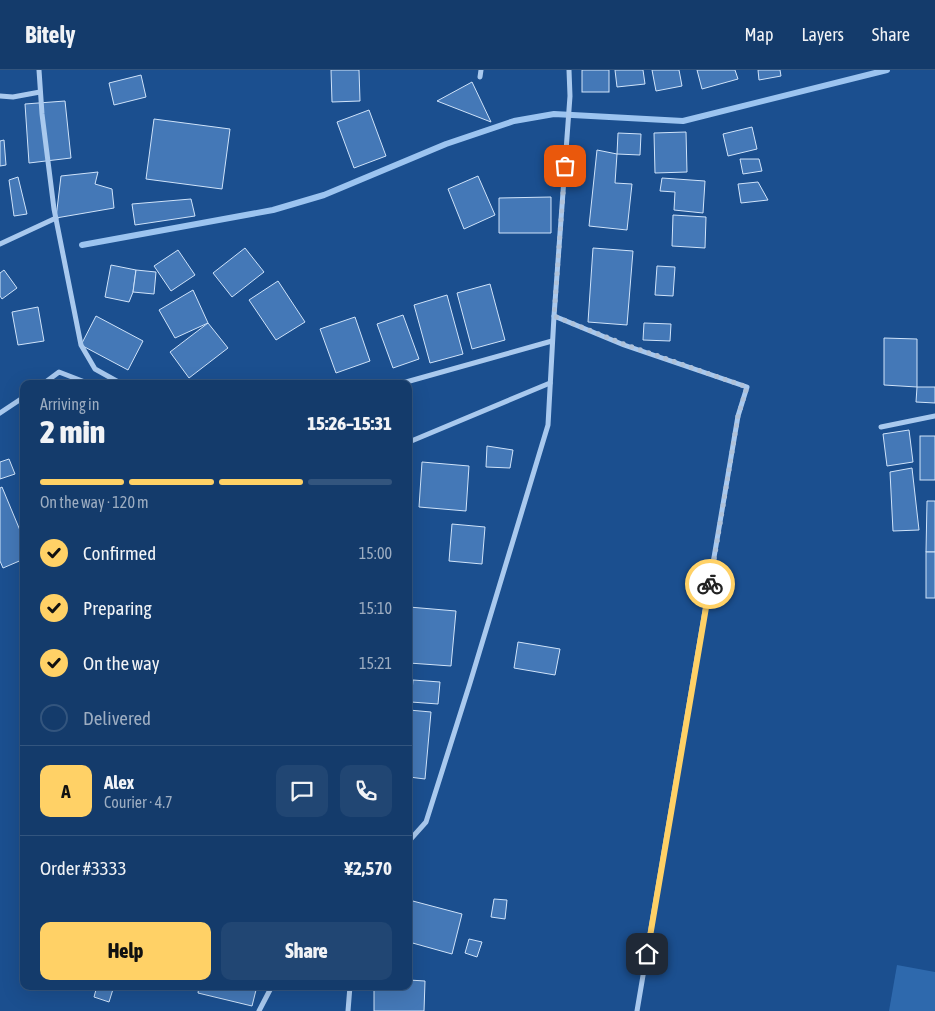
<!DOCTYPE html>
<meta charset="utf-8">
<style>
body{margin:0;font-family:"Asap Condensed",sans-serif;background:#214673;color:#f1f3f6;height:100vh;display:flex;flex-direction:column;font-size:19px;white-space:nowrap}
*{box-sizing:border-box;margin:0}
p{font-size:16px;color:#9dadc1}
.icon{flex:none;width:28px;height:28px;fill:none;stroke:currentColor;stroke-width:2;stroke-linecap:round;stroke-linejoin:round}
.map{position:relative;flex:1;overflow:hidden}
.sheet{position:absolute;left:20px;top:310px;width:392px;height:610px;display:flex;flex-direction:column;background:#143b6b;border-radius:10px;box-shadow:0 5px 20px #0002,0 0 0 1px #33557e}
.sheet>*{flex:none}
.pin{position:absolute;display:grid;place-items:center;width:42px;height:42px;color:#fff;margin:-21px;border-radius:10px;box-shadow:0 2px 8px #0006}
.courier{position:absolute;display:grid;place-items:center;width:50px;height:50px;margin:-25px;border:4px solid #ffd166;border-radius:50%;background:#fff;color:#222;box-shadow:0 1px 6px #0007}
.overview em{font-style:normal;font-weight:800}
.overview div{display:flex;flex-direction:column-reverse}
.overview{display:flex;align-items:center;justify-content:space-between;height:85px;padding:0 20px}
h1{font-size:32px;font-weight:800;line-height:38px}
.bar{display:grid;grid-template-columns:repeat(4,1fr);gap:8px 5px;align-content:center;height:60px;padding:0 20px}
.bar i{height:6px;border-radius:4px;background:#33557e}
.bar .on{background:#ffd166}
.bar p{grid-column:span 4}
.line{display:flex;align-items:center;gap:12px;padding:0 20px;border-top:1px solid #33557e}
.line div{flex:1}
.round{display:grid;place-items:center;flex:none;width:52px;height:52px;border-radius:10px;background:#214673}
ol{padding:0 20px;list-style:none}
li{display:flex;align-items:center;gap:15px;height:55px}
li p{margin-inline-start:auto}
li .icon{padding:5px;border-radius:50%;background:#ffd166;color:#111;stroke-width:4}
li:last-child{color:#9dadc1}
li i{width:28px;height:28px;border:2px solid #33557e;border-radius:50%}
.primary-button{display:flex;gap:10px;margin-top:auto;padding:10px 20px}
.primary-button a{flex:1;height:58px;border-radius:10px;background:#ffd166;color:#111;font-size:20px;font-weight:800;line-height:58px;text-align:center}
.primary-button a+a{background:#214673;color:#f1f3f6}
header{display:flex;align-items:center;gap:30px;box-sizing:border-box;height:70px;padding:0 25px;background:#143b6b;border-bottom:1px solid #33557e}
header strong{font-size:24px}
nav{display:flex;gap:28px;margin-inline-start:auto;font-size:18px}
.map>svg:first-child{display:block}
.green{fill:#2e69ad}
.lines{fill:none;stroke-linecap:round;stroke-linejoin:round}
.stream{stroke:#9cc4f0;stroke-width:6}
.building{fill:#4478b7;stroke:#cfe3fa}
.minor{stroke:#a9c9ee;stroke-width:5}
.done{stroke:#afc1d8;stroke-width:5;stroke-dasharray:0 9}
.route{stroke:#ffd166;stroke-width:6}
</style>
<header>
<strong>Bitely</strong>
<nav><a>Map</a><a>Layers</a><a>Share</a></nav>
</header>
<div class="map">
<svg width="935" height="941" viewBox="0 0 935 941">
<rect width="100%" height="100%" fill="#1b4f8f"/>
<path class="green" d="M897,895L935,902V941H889Z"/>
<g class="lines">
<path class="stream" d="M82,175L273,140L324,125L446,74L514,51L554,44L683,51L887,0"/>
</g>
<g class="building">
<path d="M331,0H359L360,31L332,32Z"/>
<rect x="582" y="0" width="27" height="22"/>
<path d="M615,0H643L645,14L617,17Z"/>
<path d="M652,0H679L682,16L656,21Z"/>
<path d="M697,0H735L738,9L702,19Z"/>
<path d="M758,0H780L781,6L759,10Z"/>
<path d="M141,5L146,27L114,35L109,13Z"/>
<path d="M472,12L491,52L437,31Z"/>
<path d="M65,31L71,88L29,93L25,34Z"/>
<path d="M369,40L386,86L354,98L337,52Z"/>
<path d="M154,49L230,59L222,119L146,109Z"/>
<path d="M752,57L757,79L728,86L723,64Z"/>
<path d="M686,62L687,102L655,103L654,63Z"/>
<path d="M618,63L641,64L640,85L617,84Z"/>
<path d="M4,70L6,95L0,96V71Z"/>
<path d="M597,80L617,84L615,113L632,114L627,160L589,156Z"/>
<path d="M740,89H759L762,101L743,104Z"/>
<path d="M98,102L95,114L112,119L114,138L56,148L61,106Z"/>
<path d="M478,106L495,145L464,159L448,119Z"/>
<path d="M18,107L27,144L14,146L9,110Z"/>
<path d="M662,108L705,111L703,143L674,140L675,122L660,121Z"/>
<path d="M758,112L768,130L741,133L738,114Z"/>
<path d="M551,127V163H499V128Z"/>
<path d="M191,129L195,146L135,155L132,134Z"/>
<path d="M673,145L706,147L705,178L672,176Z"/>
<path d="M245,178L264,202L232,227L213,203Z"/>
<path d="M593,178L633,181L627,255L588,252Z"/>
<path d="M178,180L195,205L171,221L154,196Z"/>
<path d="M111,195L136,200L133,222L129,232L105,227Z"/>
<path d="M657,196L675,197L673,226L655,225Z"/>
<path d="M4,200L17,218L2,229L0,226V203Z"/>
<path d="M136,200L156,202L154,224L133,222Z"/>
<path d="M278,211L305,252L276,270L249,230Z"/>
<path d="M490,214L505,270L472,279L457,223Z"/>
<path d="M193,220L208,253L175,268L159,240Z"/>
<path d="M447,225L463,284L430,293L414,235Z"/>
<path d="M38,237L44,271L18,275L12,242Z"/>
<path d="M403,245L419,289L393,298L377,254Z"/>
<path d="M96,246L143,271L128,300L81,275Z"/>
<path d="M355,247L370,291L336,303L320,259Z"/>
<path d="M208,253L228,278L189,308L170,282Z"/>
<path d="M644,253L671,254L670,271L643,270Z"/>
<path d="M884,268L917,269V317L884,315Z"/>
<path d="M917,317H935V333L916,332Z"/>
<path d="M909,360L913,392L887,396L883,364Z"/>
<rect x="920" y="366" width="15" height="44"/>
<path d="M487,376L513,380L510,398L486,397Z"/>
<path d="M9,389L15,404L0,409V392Z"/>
<path d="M422,392L469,396L466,441L419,437Z"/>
<path d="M912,398L919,460L893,461L890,402Z"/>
<path d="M2,417L24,470V489L3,498L0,491V418Z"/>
<path d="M927,431H935V482H926Z"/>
<path d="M452,454L485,457L482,494L449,491Z"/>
<rect x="926" y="482" width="9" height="46"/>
<path d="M409,537L456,541L451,596L409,593Z"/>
<path d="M518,572L560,579L555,605L514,598Z"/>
<path d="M413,610L440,612L438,634L411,632Z"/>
<path d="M409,640L431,642L425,709L409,707Z"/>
<path d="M494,829L507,830L505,849L491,847Z"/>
<path d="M409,830L462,844L452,884L409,872Z"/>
<path d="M469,869L482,872L477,887L465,883Z"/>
<path d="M409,910L425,911L424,941H374V917L409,916Z"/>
<path d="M97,916H114L109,932L94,927Z"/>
<path d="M199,916H257L252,936L198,923Z"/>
</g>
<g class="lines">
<g class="minor">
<path d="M39,0L42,44L54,139L81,275L95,299L122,314"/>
<path d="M480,7L481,0"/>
<path d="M0,26L13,27L40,22"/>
<path d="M0,174L56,148"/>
<path d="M554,246L624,275L747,317L738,346L637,941"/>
<path d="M43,314L59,302L90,314"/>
<path d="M399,314L552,271"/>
<path d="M0,343L24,327"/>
<path d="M881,357L935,346"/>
<path d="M409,372L550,313"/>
<path d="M409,771L426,752L470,613L548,355L554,246L570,26L569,0"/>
<path d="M259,941L272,916"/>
<path d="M348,941L350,916"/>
</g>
</g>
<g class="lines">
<path class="done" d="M565,96L554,246L624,274L747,317L738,346L710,514"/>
<path class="route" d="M647,884L710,514"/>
</g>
</svg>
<div class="pin" style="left:565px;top:96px;background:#ea580c"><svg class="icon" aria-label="bag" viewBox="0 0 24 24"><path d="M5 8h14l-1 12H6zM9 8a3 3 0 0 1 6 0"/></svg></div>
<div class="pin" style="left:647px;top:884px;background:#1f2937"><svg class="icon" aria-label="home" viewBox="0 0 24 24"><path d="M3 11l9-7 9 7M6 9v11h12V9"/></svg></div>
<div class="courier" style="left:710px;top:514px"><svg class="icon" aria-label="bike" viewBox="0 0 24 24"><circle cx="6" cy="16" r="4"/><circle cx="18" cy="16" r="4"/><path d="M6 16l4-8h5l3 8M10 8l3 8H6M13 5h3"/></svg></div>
<section class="sheet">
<div class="overview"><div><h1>2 min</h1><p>Arriving in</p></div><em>15:26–15:31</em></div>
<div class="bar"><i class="on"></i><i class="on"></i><i class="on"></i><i></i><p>On the way · 120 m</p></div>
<ol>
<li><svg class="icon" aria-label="check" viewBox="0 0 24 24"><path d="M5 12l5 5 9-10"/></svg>Confirmed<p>15:00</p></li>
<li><svg class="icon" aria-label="check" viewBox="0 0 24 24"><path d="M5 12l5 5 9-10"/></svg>Preparing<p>15:10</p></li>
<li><svg class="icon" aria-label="check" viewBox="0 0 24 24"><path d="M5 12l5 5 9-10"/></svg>On the way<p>15:21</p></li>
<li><i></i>Delivered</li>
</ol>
<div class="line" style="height:90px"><b class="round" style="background:#ffd166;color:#111">A</b><div><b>Alex</b><p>Courier · 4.7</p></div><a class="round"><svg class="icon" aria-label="chat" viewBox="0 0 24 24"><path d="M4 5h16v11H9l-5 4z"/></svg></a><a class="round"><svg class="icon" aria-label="phone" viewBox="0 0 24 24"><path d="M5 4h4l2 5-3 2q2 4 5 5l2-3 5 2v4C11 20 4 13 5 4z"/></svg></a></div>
<div class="line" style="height:65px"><div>Order #3333</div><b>¥2,570</b></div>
<div class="primary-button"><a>Help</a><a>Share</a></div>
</section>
</div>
